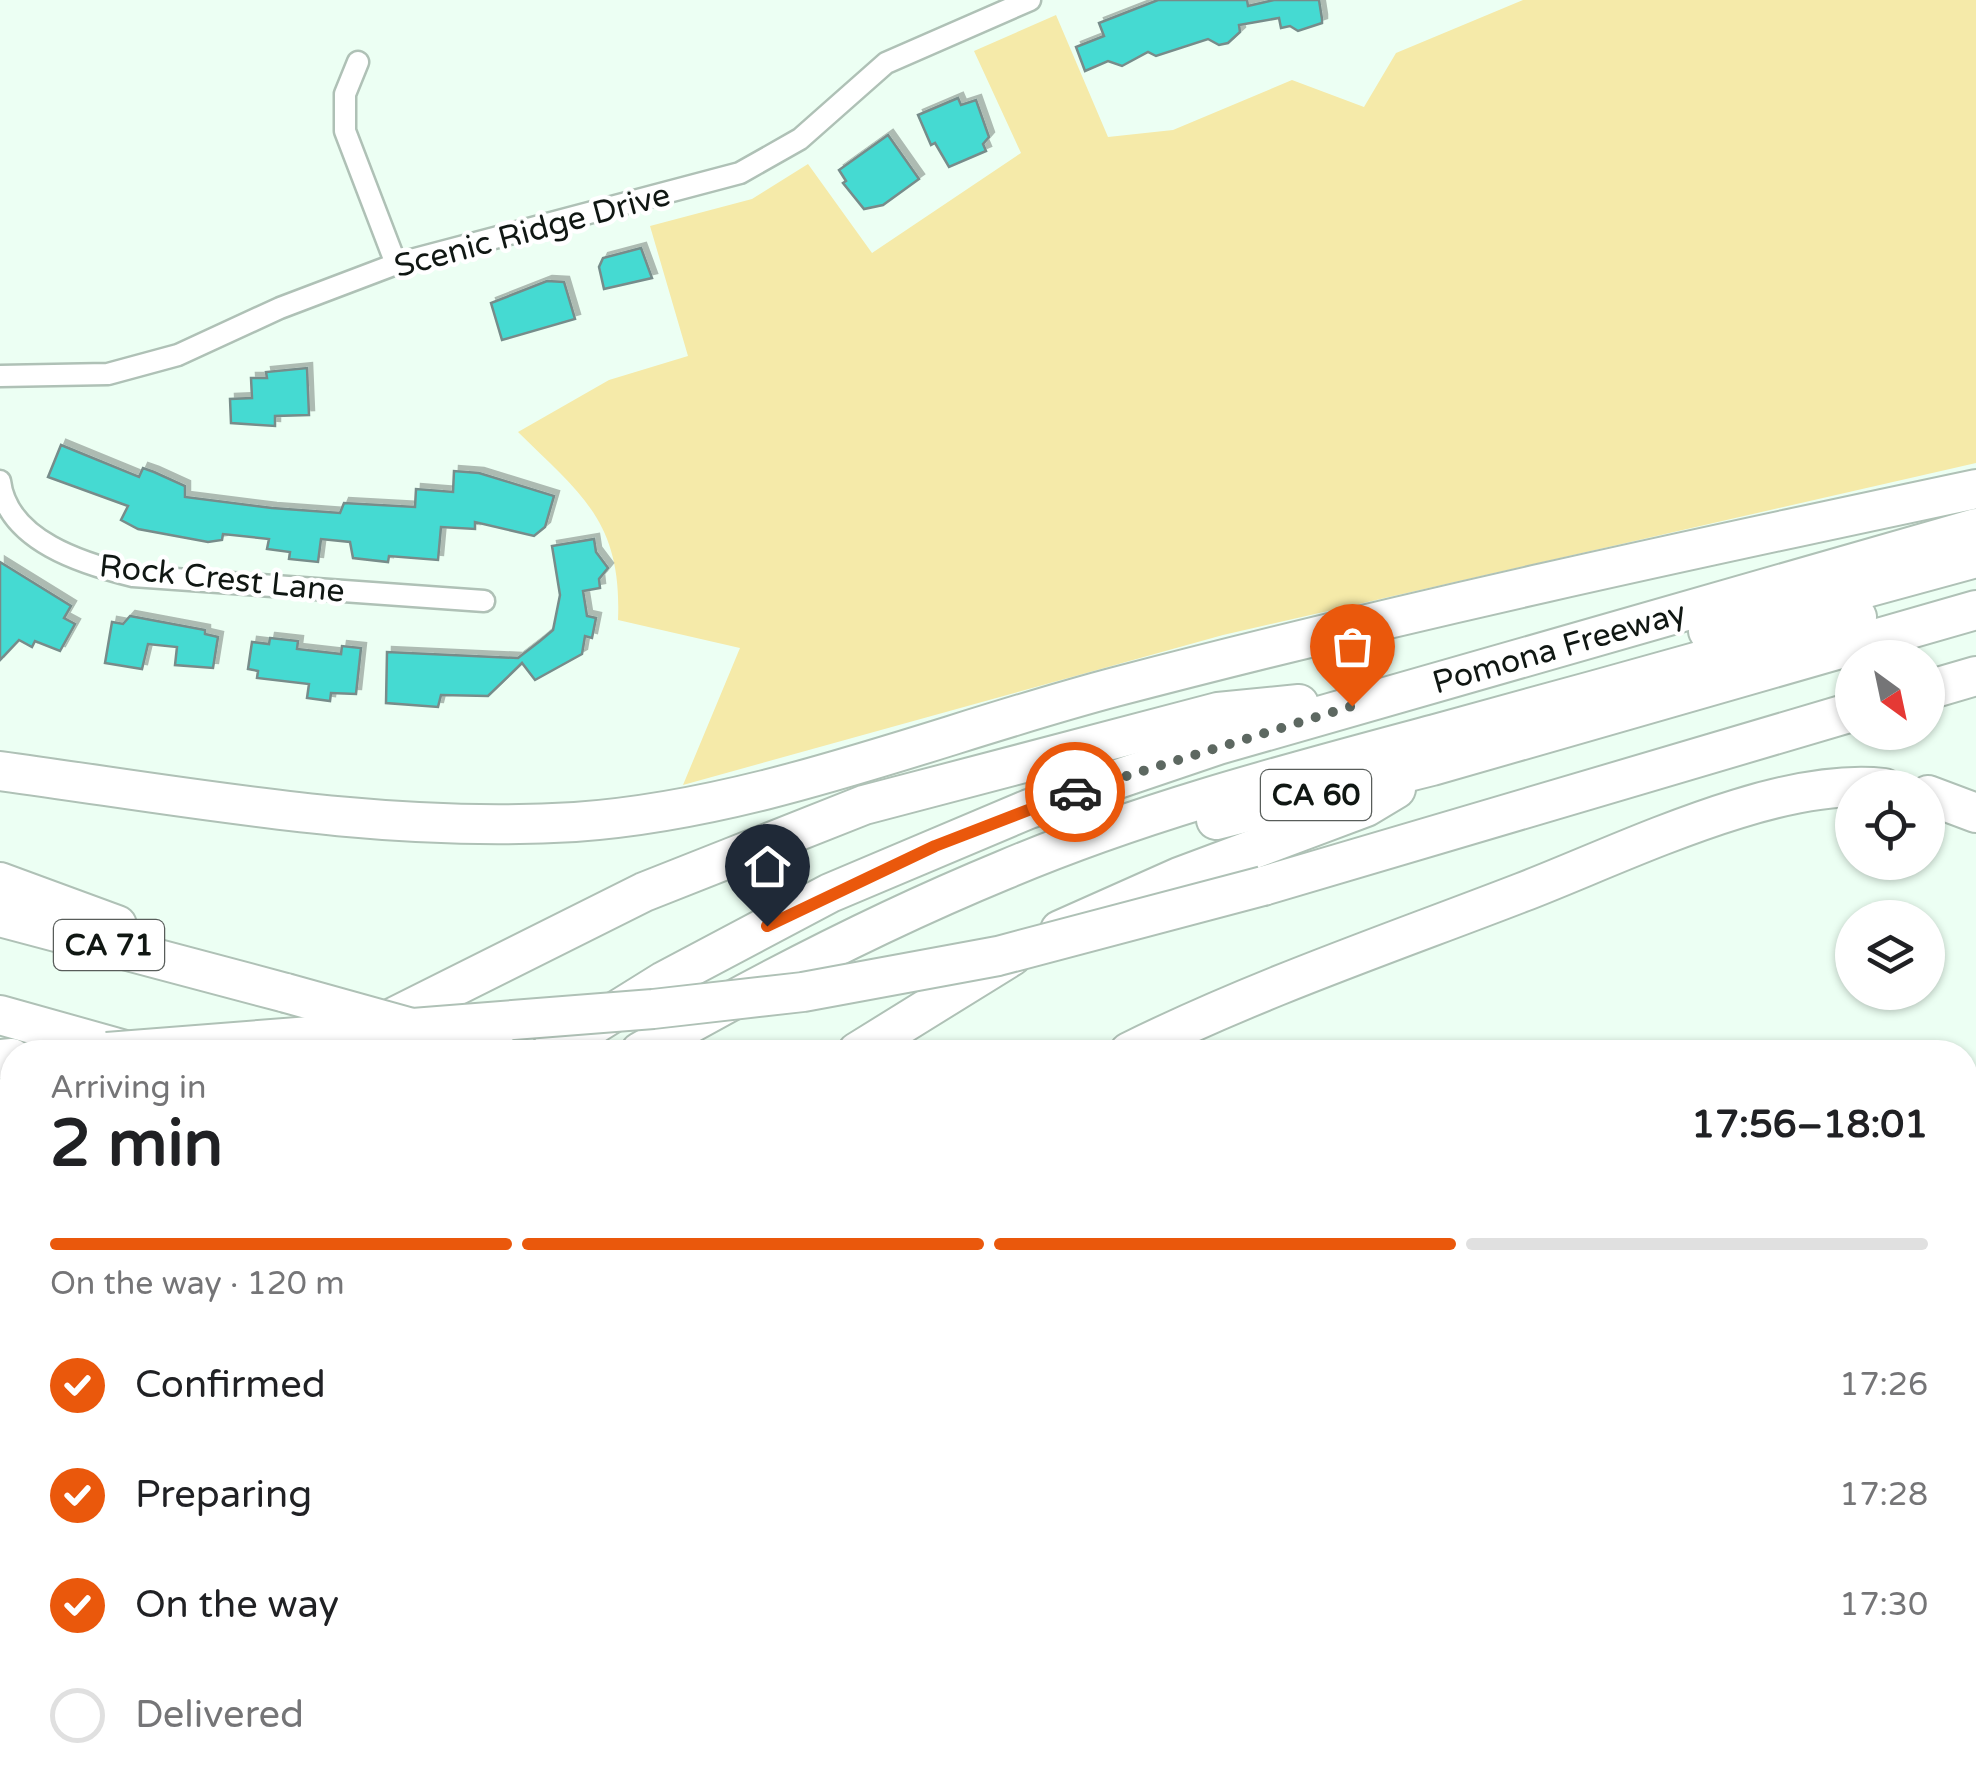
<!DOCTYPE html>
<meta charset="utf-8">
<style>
body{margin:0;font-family:"Varela Round",sans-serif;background:#f6f6f6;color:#202124;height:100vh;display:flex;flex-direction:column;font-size:38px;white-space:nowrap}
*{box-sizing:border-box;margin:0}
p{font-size:32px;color:#757577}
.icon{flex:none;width:55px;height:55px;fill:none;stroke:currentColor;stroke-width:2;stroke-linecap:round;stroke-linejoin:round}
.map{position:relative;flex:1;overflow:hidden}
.drawer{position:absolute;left:0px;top:1040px;width:1978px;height:750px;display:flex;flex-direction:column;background:#fff;border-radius:40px 40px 0 0;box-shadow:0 2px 8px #0004}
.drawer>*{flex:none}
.needle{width:65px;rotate:147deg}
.buttons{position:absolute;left:1835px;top:640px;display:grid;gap:20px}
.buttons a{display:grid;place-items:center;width:110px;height:110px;border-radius:50%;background:#fff;box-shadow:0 2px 8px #0004;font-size:50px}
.pin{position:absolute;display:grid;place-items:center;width:85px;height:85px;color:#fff;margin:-102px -42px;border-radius:50% 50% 50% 0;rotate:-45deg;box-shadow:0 0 10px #0007}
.pin .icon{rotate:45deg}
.courier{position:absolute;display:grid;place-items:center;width:100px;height:100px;margin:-50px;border:8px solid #ea580c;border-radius:50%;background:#fff;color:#222;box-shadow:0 2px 12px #0007}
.headline em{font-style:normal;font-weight:800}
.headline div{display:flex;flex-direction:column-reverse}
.headline{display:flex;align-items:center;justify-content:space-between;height:170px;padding:0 50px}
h1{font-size:65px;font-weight:800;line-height:75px}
.bar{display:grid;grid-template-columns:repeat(4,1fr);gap:15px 10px;align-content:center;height:120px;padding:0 50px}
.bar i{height:12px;border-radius:8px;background:#e0e0e0}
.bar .selected{background:#ea580c}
.bar p{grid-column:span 4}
ol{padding:0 50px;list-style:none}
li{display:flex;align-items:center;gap:30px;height:110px}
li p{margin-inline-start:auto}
li .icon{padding:10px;border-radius:50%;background:#ea580c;color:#fff;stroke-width:4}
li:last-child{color:#757577}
li i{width:55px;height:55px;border:5px solid #e0e0e0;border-radius:50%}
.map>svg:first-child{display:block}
.green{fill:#f5eaa9}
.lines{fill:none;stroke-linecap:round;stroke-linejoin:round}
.stream{stroke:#7cdcf9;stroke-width:5}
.building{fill:#45dad2;stroke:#778c8a;stroke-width:2.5;filter:url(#shadow)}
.service-casing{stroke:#afc1b6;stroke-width:15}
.minor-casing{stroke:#afc1b6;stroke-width:25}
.tertiary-casing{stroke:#afc1b6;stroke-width:30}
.primary-casing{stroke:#afc1b6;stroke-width:38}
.motorway-casing{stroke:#afc1b6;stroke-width:42}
.service{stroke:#fff;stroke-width:10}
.minor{stroke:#fff;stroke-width:20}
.tertiary{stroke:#fff;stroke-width:25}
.primary{stroke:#fff;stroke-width:32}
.motorway{stroke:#fff;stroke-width:38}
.motorway-bridge-casing{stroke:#afc1b6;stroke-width:42;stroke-linecap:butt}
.motorway-bridge{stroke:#fff;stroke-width:38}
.done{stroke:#5d6861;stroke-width:10;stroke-dasharray:0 18}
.route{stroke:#ea580c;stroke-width:12}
.labels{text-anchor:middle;stroke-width:9;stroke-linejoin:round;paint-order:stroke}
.shield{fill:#fff;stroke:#585d5a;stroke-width:2.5}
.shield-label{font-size:30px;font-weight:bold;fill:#101713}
.street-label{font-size:32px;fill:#101713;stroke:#fff}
</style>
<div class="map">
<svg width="1976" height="1790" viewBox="0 0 1976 1790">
<defs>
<filter id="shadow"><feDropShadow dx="5" dy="-5" stdDeviation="0" flood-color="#0004"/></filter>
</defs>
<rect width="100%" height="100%" fill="#ecfff3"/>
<path class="green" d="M1523,0H1976V463L1223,635L683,785L740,648L618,620C622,522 582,495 518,432L609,380L688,356L650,226L752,199L808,164L872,253L1021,153L974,51L1056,15L1108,137L1173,130L1292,80L1364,107L1396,53Z"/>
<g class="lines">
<path class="stream" d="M1965,1713L1976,1715"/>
</g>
<g class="building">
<path d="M1158,0H1247L1248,6L1274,0H1319L1322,19V23L1298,31L1290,26L1281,28L1279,18L1239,25L1240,32L1228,43L1219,45L1208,39L1156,56L1148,52L1122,66L1108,61L1085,71L1076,47L1104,36L1099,23Z"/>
<path d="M958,98L961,105L976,100L989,137L983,144L986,151L949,167L935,143L931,145L918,115Z"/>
<path d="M888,135L919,179L883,205L864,209L843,183L846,181L839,170Z"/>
<path d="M641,248L652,278L604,289L599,267L603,258Z"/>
<path d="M547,281L564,282L575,319L502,340L491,303Z"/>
<path d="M307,368L309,415L275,416V426L231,423L230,399L252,398L251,378H267L266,372Z"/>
<path d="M61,445L139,477L143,468L154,472L185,486V497L272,508L340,513L344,503L415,507L416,489L453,492L454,471L479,473L554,496L545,527L534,536L475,522V529L441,527L438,560L389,556L388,562L353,558L350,542L321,539L318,562L289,559L290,552L267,549L269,539L223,534L222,540L208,542L138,529L121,520L128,506L48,477Z"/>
<path d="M594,539L596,552L608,568L599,579L600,588L583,591L587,616L596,618L592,638L585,636L582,654L535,680L522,663L488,696L441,695L438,707L386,703L387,652L518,658L540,641L553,630L560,595L552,546Z"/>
<path d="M0,562L71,606L64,618L75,624L60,651L35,641L32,647L19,640L0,660Z"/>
<path d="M130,616L205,630V634L218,637L213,668L175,665L177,647L148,644L142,669L105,663L112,622L123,624Z"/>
<path d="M270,638L298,641L297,649L341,654L342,646L361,648L356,694L331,693L330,701L307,698L309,684L257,678L258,671L248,669L252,642L269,644Z"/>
</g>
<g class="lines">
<g class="service-casing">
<g id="service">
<path d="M1052,1778L1066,1790"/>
<path d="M1080,1778L1082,1790"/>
<path d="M835,1790L855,1778"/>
</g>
</g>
<g class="minor-casing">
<g id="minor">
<path d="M358,62L345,94V131L396,264"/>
<path d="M0,376L108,374L178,355L280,308L396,264L740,173L800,139L886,63L1030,0"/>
<path d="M0,481C7,541 84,564 133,576L484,601"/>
</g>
</g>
<g class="tertiary-casing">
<g id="tertiary">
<path d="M1133,1778L1135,1790"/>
<path d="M1486,1778L1566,1790"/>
</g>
</g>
<g class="primary-casing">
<g id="primary">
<path d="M0,1261L12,1263"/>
<path d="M871,1778L879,1790"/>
<path d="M908,1778L917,1790"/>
</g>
</g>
<g class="motorway-casing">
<g id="motorway">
<path d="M1708,631L1976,558"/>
<path d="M1928,690L1976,676"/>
<path d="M0,771C191,797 381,834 575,822C760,809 937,734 1115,687C1400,612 1688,550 1976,489"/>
<path d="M1928,795L1976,813"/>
<path d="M1216,820L1432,766L1976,610"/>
<path d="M0,882L117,925"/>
<path d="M1263,886L1852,712"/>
<path d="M0,917L286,993"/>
<path d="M1060,930L1179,877L1366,807L1396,789"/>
<path d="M0,1015L132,1052"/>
<path d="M366,1031L644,892L864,805L1218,712L1299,704"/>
<path d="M550,1052L664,981L830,893L1029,809L1218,745L1976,528"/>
<path d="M640,1052C758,984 878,922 1004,870C1143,811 1290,773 1435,734C1576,696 1716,656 1857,617"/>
<path d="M857,1052L1012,956"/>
<path d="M1129,1052C1256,989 1391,943 1523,892C1624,853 1777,776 1884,788"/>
<path d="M0,1059L12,1058"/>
<path d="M1965,1274L1976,1279"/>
<path d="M0,1338L12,1317"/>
<path d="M1965,1341L1976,1337"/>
<path d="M0,1438L12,1433"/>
<path d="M1965,1465L1976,1468"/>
<path d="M0,1538L12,1526"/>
<path d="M1965,1551L1976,1554"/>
<path d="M0,1571L12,1559"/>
<path d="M1965,1592L1976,1594"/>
<path d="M0,1610L12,1598"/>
<path d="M1965,1621L1976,1624"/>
<path d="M1965,1655L1976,1658"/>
<path d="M0,1698L12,1690"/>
<path d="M37,1790L56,1778"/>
<path d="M97,1790L119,1778"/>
</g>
</g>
<use href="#service" class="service"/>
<use href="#minor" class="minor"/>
<use href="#tertiary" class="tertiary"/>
<use href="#primary" class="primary"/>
<use href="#motorway" class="motorway"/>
<g class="motorway-bridge-casing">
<g id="motorway-bridge">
<path d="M286,993L498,1052"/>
<path d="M107,1052L653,1009L803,992L998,956L1263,886"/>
</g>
</g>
<use href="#motorway-bridge" class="motorway-bridge"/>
</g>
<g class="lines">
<path class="done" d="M1075,792L1352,706"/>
<path class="route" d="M767,926L935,846L1075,792"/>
</g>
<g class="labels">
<g class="shield">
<rect x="1261" y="770" width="110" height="50" rx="8"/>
<rect x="54" y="920" width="110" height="50" rx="8"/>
</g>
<g class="shield-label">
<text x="1316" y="805">CA 60</text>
<text x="109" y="955">CA 71</text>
</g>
<g class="street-label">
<text transform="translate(532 230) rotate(-15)" y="11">Scenic Ridge Drive</text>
<text transform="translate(222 578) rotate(6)" y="11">Rock Crest Lane</text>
<text transform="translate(1559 647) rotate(-16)" y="11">Pomona Freeway</text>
</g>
</g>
</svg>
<div class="buttons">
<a><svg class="needle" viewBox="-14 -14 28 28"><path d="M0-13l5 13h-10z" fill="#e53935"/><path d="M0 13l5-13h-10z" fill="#757577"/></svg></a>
<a><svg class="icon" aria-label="locate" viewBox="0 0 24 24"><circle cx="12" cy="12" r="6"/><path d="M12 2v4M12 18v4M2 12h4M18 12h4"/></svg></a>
<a><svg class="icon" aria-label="layers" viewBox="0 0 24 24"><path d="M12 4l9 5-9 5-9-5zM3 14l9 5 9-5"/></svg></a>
</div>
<div class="pin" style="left:1352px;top:706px;background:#ea580c"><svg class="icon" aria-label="bag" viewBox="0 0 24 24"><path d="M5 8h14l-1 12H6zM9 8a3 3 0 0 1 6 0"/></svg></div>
<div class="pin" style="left:767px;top:926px;background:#1f2937"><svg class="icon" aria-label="home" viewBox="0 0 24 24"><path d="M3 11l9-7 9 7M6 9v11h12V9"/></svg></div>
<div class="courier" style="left:1075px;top:792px"><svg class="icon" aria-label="car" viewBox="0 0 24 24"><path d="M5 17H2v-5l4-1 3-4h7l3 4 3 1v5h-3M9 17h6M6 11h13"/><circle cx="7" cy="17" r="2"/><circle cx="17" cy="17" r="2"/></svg></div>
<section class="drawer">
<div class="headline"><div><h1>2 min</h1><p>Arriving in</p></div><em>17:56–18:01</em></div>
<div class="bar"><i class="selected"></i><i class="selected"></i><i class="selected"></i><i></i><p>On the way · 120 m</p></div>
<ol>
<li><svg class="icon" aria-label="check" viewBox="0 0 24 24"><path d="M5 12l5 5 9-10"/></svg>Confirmed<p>17:26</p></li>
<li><svg class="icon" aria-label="check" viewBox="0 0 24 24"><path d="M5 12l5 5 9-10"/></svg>Preparing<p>17:28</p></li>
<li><svg class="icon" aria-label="check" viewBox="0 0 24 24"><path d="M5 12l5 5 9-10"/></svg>On the way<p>17:30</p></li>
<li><i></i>Delivered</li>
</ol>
</section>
</div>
